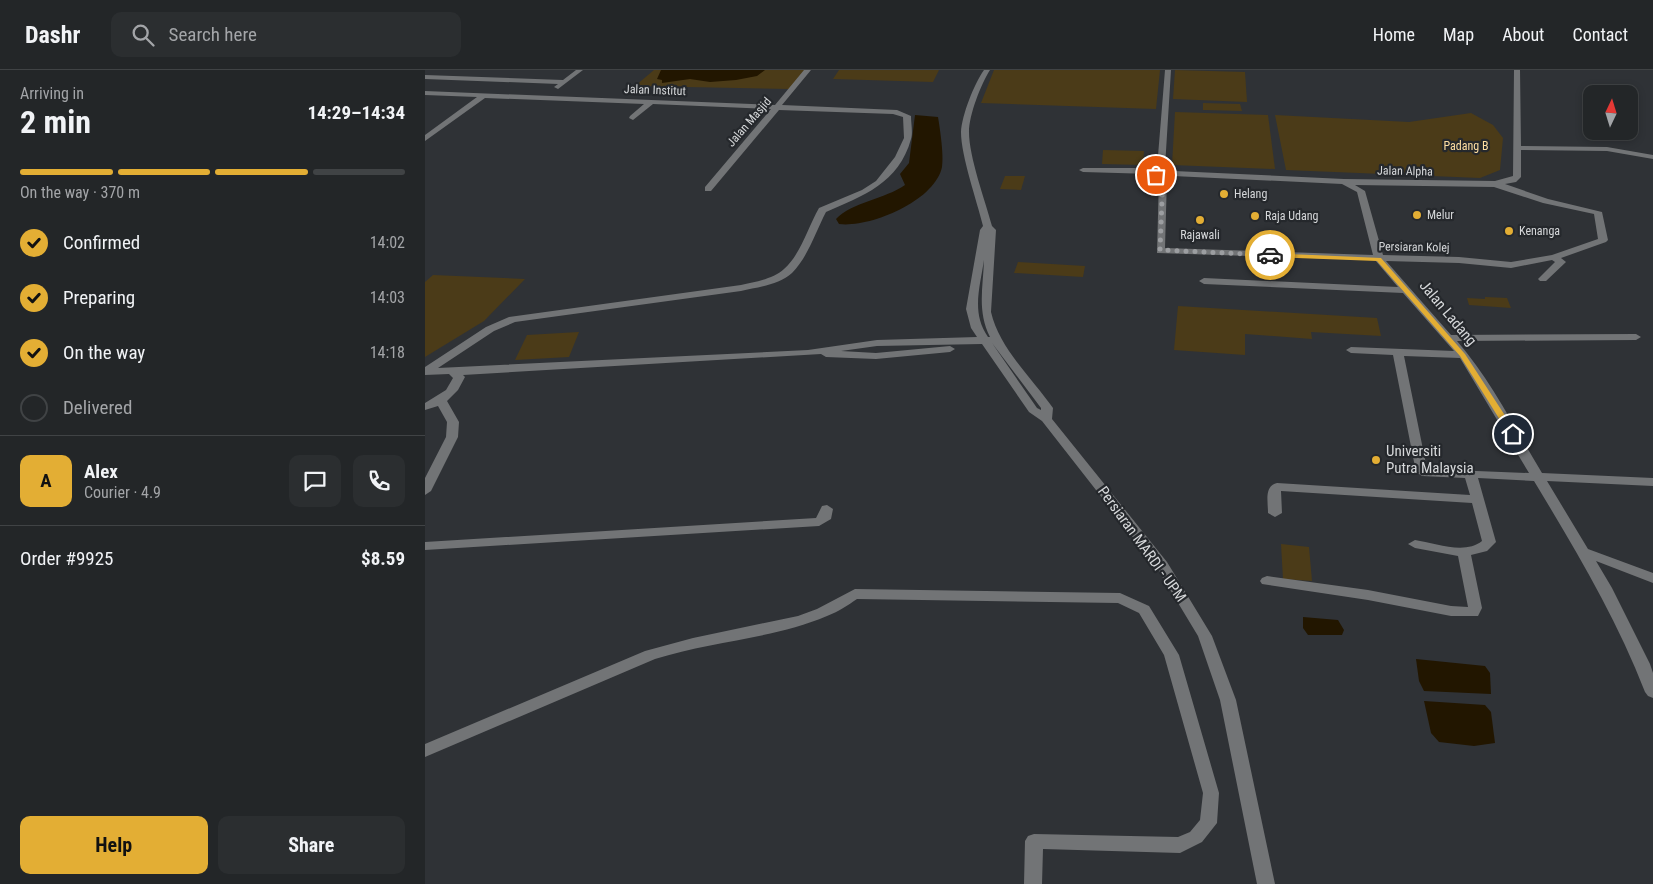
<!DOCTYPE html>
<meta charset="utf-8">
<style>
body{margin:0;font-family:"Roboto Condensed",sans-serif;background:#2b2e30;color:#f1f3f6;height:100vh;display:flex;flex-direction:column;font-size:19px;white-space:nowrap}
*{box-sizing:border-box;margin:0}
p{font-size:16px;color:#a3a5a8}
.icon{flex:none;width:28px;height:28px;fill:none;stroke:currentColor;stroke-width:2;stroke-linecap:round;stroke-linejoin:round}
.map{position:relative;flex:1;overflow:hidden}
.drawer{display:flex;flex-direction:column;background:#232628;width:425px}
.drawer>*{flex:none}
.needle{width:32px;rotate:4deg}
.buttons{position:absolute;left:1158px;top:15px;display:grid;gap:10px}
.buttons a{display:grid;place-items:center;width:55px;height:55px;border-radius:10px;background:#232628;box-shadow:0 2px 8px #0003,0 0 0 1px #404345;font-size:25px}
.pin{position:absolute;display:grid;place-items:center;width:42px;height:42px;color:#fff;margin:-21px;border:2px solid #fff;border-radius:50%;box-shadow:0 1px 5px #0007}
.courier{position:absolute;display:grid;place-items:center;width:50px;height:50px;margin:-25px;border:4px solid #e3ae34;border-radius:50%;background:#fff;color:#222;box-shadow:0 1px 6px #0007}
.headline em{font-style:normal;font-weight:700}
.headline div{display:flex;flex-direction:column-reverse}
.headline{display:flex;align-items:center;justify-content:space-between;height:85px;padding:0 20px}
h1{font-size:32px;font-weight:700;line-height:38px}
.bar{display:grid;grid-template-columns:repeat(4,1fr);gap:8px 5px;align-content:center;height:60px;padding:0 20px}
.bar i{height:6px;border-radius:4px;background:#404345}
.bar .selected{background:#e3ae34}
.bar p{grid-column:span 4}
.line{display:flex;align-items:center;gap:12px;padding:0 20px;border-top:1px solid #404345}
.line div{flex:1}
.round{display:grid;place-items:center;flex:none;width:52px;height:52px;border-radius:10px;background:#2b2e30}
ol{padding:0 20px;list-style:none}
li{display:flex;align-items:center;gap:15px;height:55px}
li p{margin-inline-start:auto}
li .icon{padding:5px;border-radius:50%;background:#e3ae34;color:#111;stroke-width:4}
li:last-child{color:#a3a5a8}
li i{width:28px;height:28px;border:2px solid #404345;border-radius:50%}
.cta{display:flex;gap:10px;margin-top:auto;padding:10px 20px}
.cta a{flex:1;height:58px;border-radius:10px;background:#e3ae34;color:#111;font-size:20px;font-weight:700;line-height:58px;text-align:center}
.cta a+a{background:#2b2e30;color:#f1f3f6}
header{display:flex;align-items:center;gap:30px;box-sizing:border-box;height:70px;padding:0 25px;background:#232628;border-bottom:1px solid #404345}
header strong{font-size:24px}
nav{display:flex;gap:28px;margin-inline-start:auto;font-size:18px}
.search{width:350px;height:45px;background:#2b2e30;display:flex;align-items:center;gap:12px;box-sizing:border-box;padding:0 18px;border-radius:10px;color:#a3a5a8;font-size:19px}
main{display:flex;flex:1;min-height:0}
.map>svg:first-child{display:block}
.green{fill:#4b3b18}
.water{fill:#221600}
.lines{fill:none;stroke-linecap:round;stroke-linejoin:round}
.minor{fill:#727476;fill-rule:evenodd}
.route{fill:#e3ae34}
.done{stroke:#9c9ea1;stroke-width:5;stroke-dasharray:0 9}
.poi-dot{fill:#e3ae34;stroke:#25282c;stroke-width:2}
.labels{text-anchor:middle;stroke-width:4.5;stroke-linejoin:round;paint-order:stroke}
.far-street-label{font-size:12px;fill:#d6d8da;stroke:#25282c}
.far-park-label{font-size:12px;fill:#ffdfa2;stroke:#25282c}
.far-poi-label{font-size:12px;fill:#d6d8da;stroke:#25282c;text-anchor:start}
.street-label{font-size:15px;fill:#d6d8da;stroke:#25282c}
.poi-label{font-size:15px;fill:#d6d8da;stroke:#25282c;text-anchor:start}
</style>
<header>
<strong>Dashr</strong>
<div class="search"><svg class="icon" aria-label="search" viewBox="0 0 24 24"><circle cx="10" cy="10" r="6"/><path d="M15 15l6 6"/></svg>Search here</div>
<nav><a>Home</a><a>Map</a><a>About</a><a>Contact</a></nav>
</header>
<main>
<section class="drawer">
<div class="headline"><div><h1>2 min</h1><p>Arriving in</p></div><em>14:29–14:34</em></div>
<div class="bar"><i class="selected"></i><i class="selected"></i><i class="selected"></i><i></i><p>On the way · 370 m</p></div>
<ol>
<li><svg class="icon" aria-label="check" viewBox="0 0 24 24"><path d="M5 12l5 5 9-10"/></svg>Confirmed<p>14:02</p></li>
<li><svg class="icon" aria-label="check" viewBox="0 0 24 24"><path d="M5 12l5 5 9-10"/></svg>Preparing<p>14:03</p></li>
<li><svg class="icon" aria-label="check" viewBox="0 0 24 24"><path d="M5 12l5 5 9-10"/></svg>On the way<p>14:18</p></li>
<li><i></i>Delivered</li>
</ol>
<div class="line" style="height:90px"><b class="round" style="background:#e3ae34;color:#111">A</b><div><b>Alex</b><p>Courier · 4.9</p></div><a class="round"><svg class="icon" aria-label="chat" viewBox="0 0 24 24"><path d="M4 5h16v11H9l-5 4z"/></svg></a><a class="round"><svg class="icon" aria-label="phone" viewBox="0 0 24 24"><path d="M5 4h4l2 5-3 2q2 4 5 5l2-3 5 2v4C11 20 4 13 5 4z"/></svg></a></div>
<div class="line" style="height:65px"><div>Order #9925</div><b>$8.59</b></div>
<div class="cta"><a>Help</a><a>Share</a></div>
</section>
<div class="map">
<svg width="1228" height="814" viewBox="0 0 1228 814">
<rect width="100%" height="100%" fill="#2f3236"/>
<g class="green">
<path d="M229,0H381L365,19L210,16Z"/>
<path d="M414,0H514L508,12L408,9Z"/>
<path d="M569,0H735L731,39L556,33Z"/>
<path d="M750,0L820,2L822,32L748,29Z"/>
<path d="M778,33L815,34L817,41L778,40Z"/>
<path d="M750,42L843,45L850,99L747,95Z"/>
<path d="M1046,43L1068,55L1078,68L1075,100L1055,108L861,100L850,45L984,52Z"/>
<path d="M678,80L719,81L718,95L677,94Z"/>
<path d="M580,106H600L596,120L575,119Z"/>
<path d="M593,192L660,196L658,207L589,203Z"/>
<path d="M8,205L100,209L59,251L0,287V212Z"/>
<path d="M1060,227L1082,228L1086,238L1044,235L1042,228L1060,229Z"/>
<path d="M753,236L952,248L956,266L886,262L887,269L820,264V285L749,280Z"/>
<path d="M154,262L144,287L90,290L102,265Z"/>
<path d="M856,474L884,477L887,511L858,509Z"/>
</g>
<g class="water">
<path d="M236,0H340L332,6L311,10L285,12L265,9L237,13V10L232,9Z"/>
<path d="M490,45L513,47C515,59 519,85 517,97C510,131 445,158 414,154L411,149C427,132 460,129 480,115L475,104L484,93Z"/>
<path d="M878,547L913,550L919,560L917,565H883L878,558Z"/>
<path d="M991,589L1060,596L1065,603L1066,624L999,621L994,611Z"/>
<path d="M999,631L1060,635L1066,642L1070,673L1049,676L1014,672L1006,663Z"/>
</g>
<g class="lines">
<g class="minor">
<path d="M151,0H158L133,19L129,17L133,14L0,9V5L138,10Z"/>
<path d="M379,0H386L357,35L472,40L486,46C486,53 488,63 486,69C474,113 438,126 401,142C391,161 383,187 367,203C354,215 332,217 316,221L90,252L69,261L13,298L383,280L452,270L552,267L546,258L541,239L555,160L558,156C552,131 536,86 536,62C537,45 549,14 559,0H565C556,14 544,45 544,62C544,87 560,130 567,156L571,160L566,242C574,278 607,308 628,338L627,349L742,492L787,566L811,630L850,814H832L795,630L773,566L732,498L617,351L604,342L557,274L452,276L416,281L451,283L525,276L530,279L525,282L451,289L401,287L396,284L38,305L40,307L33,320L22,331L34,352L33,367L6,421L0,425V408L21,367L22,352L13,336L0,340V333L21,320L28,308L24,304L0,305V297L61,257L84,247L316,215C330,212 348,209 359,199C376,184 383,157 394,138L437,120L451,111L470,87L479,68L478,47L468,44L354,40L286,121H280V117L346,39L228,34L208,50L204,48L205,46L219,34L60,28L0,71V65L52,27L0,25V21L350,35ZM559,190C558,218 552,241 565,267H563C546,243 555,217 559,190ZM567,273L616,338V340L612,338Z"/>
<path d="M740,0H746L740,97L749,101L919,109L1070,111L1088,106L1089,0H1095L1096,76L1182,77L1228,85V89L1182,81L1096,80V107L1091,112L1080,114L1123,129L1177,142L1183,170L1181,172L1136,188L1141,192L1121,211H1115L1113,209L1130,192L1127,190L1086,198L1034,193L961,191L1026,265L1211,264L1216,267L1211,270L1032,271C1066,310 1090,359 1117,403L1228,408V416L1122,411L1163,479L1228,503V513L1171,491L1187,518L1225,594L1228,603V628L1223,626L1220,622C1191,547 1150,479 1109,411L1053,408L1071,472L1062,481L1046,485L1057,538L1053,546H1026L943,530L837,514L835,511L837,508L842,506L943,520L1026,536L1043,537L1033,486L990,478L983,474L990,470C1010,473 1040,485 1057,471L1047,433L856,421L857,443L850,447L843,443C843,432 839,416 852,413L1045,425L1040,408L997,406L991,402L968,285L926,283L921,280L926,277L1029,281L978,223L779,214L774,211L779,208L973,217L950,190L732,183L734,107L727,104L658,102L654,100L658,98H732ZM748,106L917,114L932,122L948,185L740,178L742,107ZM930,115L1069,117L1118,133L1169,144L1173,169L1127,185L1086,192L1034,187L958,185L940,121ZM979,286L1035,288L1104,403L1002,399Z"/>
<path d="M402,435L408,439L406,449L394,456L0,480V472L391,448L397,436Z"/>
<path d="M430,519L695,523L724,536L754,585L794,723L792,753L777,772L755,783L618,779L617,814H599L600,771L603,766L609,764L753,767L765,762L775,750L778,723L739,585L714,543L693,533L432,529C423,535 413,542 402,546C348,569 286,571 230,589L0,687V674L220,581L268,568L373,546L392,539Z"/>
</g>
</g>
<path class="route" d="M842,183L956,188L1040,284L1092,364L1091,366H1085L1035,286L952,191L845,187Z"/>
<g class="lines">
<path class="done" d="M731,105L728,102C733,97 742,97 747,103L738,106L735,180L845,185"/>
</g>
<g class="poi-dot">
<circle cx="799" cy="124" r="5"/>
<circle cx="992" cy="145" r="5"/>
<circle cx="830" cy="146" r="5"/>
<circle cx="775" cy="150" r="5"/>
<circle cx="1084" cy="161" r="5"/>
<circle cx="951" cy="390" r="5"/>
</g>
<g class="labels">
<g class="far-street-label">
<text transform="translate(230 20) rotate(2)" y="4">Jalan Institut</text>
<text transform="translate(324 52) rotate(-49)" y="4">Jalan Masjid</text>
<text transform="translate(980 101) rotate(1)" y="4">Jalan Alpha</text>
<text transform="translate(989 177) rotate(1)" y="4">Persiaran Kolej</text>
</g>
<g class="far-park-label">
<text x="1041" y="80">Padang B</text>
</g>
<g class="far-poi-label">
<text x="809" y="128">Helang</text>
<text x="1002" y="149">Melur</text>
<text x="840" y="150">Raja Udang</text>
<text x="1094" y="165">Kenanga</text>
<text x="775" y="169" text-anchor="middle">Rajawali</text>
</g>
<g class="street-label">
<text transform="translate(1023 243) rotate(50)" y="5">Jalan Ladang</text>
<text transform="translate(717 474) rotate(54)" y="5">Persiaran MARDI - UPM</text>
</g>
<g class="poi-label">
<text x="961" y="386">Universiti<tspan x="961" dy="17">Putra Malaysia</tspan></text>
</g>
</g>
</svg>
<div class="buttons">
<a><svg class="needle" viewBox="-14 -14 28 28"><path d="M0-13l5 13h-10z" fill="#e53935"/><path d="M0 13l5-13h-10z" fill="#a3a5a8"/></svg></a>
</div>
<div class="pin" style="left:731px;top:105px;background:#ea580c"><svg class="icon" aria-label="bag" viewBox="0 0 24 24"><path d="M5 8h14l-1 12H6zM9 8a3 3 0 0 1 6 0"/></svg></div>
<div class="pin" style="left:1088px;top:364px;background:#1f2937"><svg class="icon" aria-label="home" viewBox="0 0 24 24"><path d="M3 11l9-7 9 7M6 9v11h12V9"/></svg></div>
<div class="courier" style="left:845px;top:185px"><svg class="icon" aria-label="car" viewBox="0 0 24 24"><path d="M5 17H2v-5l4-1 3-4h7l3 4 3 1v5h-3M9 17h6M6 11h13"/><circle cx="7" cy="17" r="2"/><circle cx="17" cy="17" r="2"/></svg></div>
</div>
</main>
